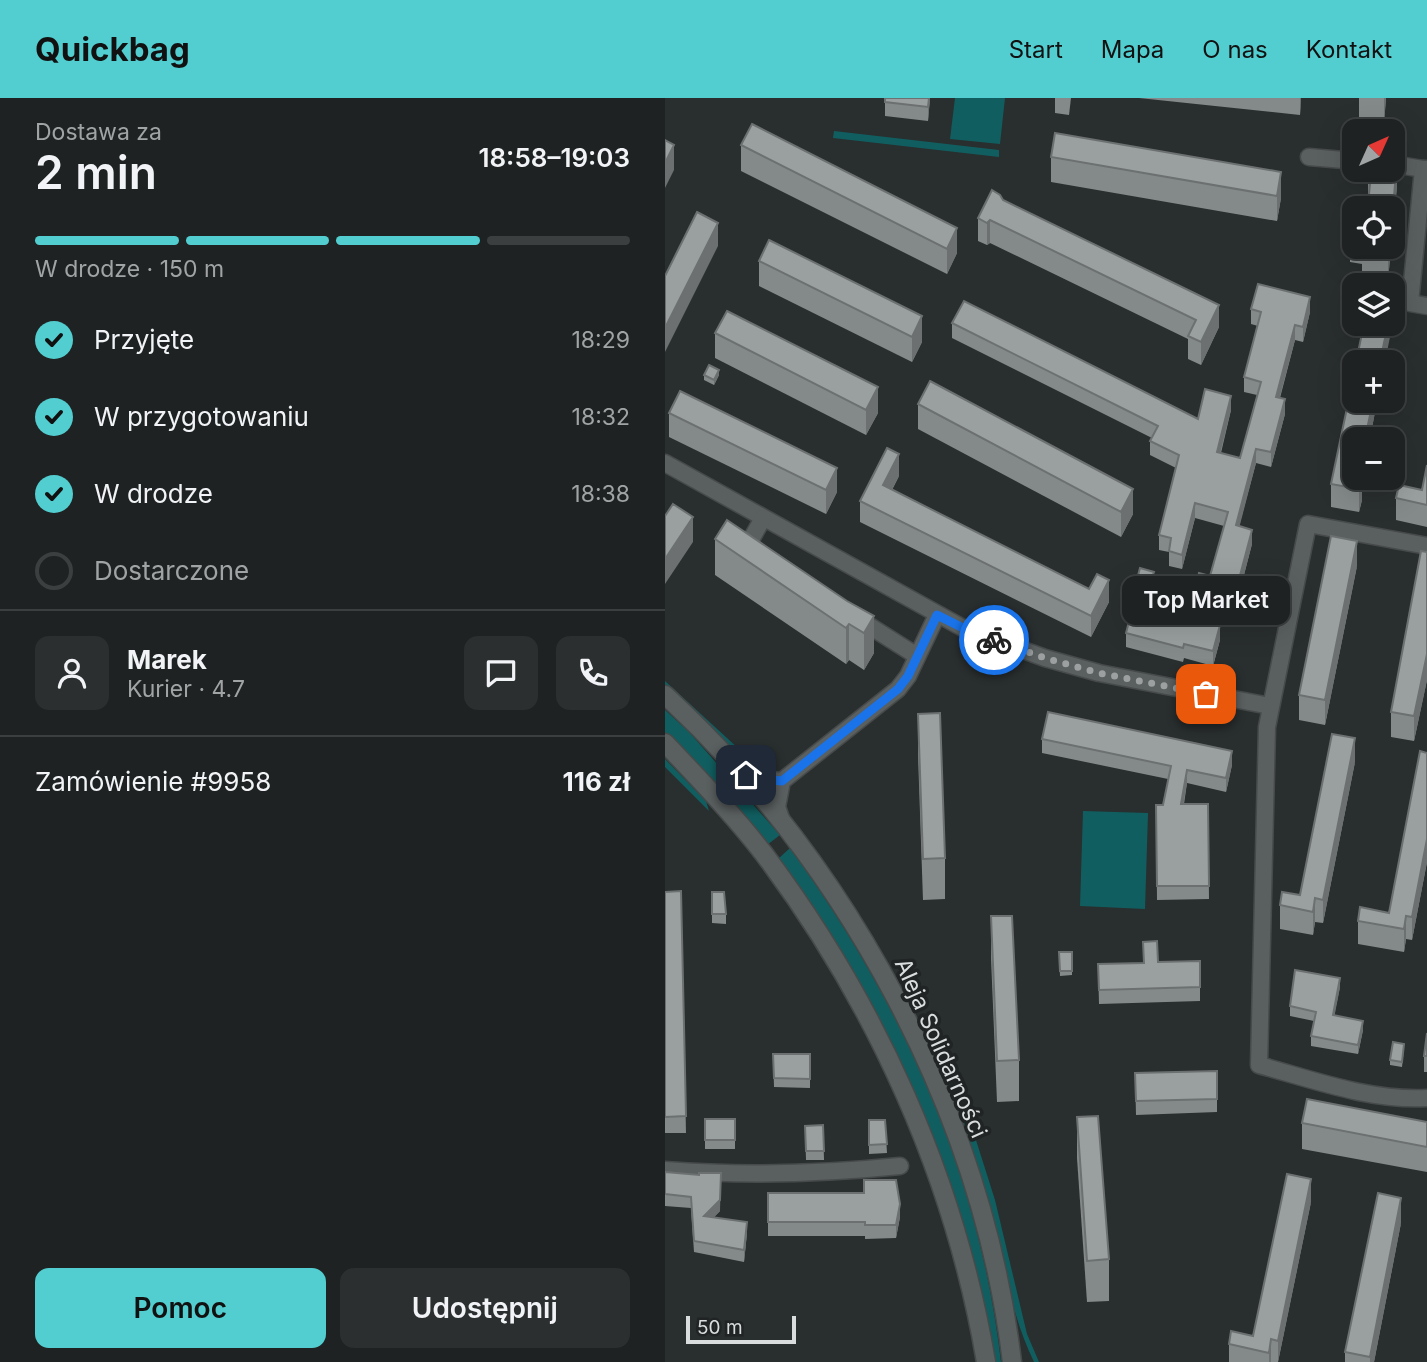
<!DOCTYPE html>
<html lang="pl">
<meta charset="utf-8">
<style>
body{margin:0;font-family:Inter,sans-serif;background:#2c2f2f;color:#f1f3f6;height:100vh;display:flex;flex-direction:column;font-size:26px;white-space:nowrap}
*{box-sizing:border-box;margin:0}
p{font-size:23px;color:#a1a4a5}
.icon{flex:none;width:38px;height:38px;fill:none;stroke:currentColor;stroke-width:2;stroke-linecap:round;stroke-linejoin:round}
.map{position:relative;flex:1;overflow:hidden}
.drawer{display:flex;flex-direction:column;background:#1f2222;width:665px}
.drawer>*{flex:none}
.needle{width:46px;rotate:45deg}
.controls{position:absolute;left:677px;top:21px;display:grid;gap:14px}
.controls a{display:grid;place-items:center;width:63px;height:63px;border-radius:14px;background:#1f2222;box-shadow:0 7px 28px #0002,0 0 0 2px #3c3f40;font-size:35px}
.scale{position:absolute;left:21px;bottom:18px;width:110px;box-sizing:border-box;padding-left:7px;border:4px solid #dadddd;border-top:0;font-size:19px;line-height:24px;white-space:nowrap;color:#dadddd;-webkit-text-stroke:5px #202424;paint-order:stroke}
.pin{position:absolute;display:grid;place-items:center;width:60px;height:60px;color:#fff;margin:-30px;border-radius:14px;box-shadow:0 4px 10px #0006}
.courier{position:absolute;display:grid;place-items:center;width:70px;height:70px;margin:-35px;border:5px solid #1a73e8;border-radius:50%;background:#fff;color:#222;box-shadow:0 2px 9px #0007}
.bubble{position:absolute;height:49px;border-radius:14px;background:#1f2222;box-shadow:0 7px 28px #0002,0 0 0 2px #3c3f40;font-size:23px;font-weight:600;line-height:49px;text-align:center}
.overview em{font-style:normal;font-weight:600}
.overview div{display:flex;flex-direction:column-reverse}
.overview{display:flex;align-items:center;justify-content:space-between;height:119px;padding:0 35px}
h1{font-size:46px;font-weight:600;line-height:52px}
.bar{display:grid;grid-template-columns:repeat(4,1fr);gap:10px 7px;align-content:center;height:84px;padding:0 35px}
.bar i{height:9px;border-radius:5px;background:#3c3f40}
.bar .current{background:#52cdd0}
.bar p{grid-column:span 4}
.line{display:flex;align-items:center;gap:18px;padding:0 35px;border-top:2px solid #3c3f40}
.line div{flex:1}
.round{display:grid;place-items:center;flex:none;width:74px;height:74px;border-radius:14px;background:#2c2f2f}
ol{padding:0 35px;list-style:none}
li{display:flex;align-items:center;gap:21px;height:77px}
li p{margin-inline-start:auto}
li .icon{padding:7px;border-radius:50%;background:#52cdd0;color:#111;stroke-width:4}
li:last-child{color:#a1a4a5}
li i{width:38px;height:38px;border:4px solid #3c3f40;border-radius:50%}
.cta{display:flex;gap:14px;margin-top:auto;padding:14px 35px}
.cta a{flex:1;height:80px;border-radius:14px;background:#52cdd0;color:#111;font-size:28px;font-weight:600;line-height:80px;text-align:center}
.cta a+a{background:#2c2f2f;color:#f1f3f6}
header{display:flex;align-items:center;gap:42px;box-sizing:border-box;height:98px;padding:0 35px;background:#52cdd0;color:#111}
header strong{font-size:33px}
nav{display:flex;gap:38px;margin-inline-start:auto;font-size:24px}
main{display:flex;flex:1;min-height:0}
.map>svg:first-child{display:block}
.green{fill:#115e60}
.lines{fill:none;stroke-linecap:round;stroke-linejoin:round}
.street-casing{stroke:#464a4a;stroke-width:19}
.secondary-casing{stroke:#464a4a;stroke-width:21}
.street{stroke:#5a5f5f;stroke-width:16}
.secondary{stroke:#5a5f5f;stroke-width:18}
.wall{fill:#848a8a}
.shaded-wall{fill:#6c7070}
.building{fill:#9aa0a0;stroke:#6c7070;stroke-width:2}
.done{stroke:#9ca0a0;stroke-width:7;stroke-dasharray:0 12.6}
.route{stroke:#1a73e8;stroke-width:9}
.labels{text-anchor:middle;stroke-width:7;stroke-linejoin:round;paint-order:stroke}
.street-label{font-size:23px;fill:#dadddd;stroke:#202424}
</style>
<header>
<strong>Quickbag</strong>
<nav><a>Start</a><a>Mapa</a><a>O nas</a><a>Kontakt</a></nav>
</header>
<main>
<section class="drawer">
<div class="overview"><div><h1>2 min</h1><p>Dostawa za</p></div><em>18:58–19:03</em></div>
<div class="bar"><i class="current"></i><i class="current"></i><i class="current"></i><i></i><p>W drodze · 150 m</p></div>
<ol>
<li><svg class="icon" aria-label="check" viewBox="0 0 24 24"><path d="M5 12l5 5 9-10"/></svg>Przyjęte<p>18:29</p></li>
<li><svg class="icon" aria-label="check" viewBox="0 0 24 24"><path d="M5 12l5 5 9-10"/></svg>W przygotowaniu<p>18:32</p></li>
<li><svg class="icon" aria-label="check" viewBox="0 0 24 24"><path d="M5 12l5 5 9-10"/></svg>W drodze<p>18:38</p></li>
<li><i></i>Dostarczone</li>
</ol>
<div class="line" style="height:126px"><a class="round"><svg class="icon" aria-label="person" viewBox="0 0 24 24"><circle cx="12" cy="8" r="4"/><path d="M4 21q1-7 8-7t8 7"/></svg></a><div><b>Marek</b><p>Kurier · 4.7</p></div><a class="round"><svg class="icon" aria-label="chat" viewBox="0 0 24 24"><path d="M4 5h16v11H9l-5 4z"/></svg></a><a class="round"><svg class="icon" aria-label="phone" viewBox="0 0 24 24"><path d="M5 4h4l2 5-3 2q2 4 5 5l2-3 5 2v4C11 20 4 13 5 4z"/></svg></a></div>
<div class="line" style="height:91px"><div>Zamówienie #9958</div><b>116 zł</b></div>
<div class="cta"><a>Pomoc</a><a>Udostępnij</a></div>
</section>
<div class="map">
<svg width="762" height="1264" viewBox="0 0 762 1264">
<rect width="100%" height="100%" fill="#292e2e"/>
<g class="green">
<path d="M290,0H340L335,46L285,41Z"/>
<path d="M169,33L334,52V59L168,40Z"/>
<path d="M0,583L75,652L103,674H94L77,665L0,588Z"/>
<path d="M0,612L24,634L115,737L102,747L27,660L0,635Z"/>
<path d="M0,661L41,703L44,713L0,669Z"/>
<path d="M418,713L483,715L480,811L415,808Z"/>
<path d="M125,750C237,905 314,1073 336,1264H330C323,1213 309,1164 293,1115C252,988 192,868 113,761Z"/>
<path d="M257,918L269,941L311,1042L330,1102L362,1236L374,1264H369C344,1212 337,1155 322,1100C305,1037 278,979 254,919Z"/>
</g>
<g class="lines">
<g class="street-casing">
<g id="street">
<path d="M644,59L690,63"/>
<path d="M728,66L758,71"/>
<path d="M762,71H758L745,205L762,208"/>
<path d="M0,365L298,530L380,560L434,575L605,608"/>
<path d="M762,448L643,426L602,629L594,967C649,982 705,1003 762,1000"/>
<path d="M90,455L83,447L98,420"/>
<path d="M192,520L252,558"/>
<path d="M72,671L94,681L117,683"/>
<path d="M118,726L112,709L117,683L233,591L243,578L272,517"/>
<path d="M0,1072C79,1078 156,1076 235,1068"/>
</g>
</g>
<g class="secondary-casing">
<g id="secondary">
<path d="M0,597C184,767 317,1015 347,1264"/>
<path d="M0,645C34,681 69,717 99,756C211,905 290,1080 321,1264"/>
</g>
</g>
<use href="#street" class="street"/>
<use href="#secondary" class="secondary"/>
</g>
<g class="wall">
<path d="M265,0L263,23L220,18V4Z"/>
<path d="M390,0H406L404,17L390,15Z"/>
<path d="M474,0H636L635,17Z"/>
<path d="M694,0H721L719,25L694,20Z"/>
<path d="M76,47L292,155L282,176L76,73Z"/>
<path d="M386,59L616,74V100L612,123L386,84Z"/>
<path d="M703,83L732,88L728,131V110L703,97Z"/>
<path d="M338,102L554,229L536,267L523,261V241L325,145L322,147L313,143V120Z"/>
<path d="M690,137V149H726L723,183L697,182V166L685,164V139Z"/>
<path d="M94,163L257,244L247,264L94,188Z"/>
<path d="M586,211L645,214L638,244L630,242L615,300L620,316L606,369L591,365L574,428L587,446L573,500L563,497L555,528V542L548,568L519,560L518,564L461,549V535L465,520V507L489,479L530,491L545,478L559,428L530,420L517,471L504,468V454L494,452V437L511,370L485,357V343L487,340L287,240V225L533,321L566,312L556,355L575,360L592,297L579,294V279L593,228L586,226Z"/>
<path d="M50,235L213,315L201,337L50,260Z"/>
<path d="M39,277H54L49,287L39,282Z"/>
<path d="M690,303H712L705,341H690L697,380V402L694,414L666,409V386Z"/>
<path d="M253,306L468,416L456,439L253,331Z"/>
<path d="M4,315L172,394L161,416L4,339Z"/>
<path d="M762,367V429L731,422V400L757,392Z"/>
<path d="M234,378L227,392L424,491L444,504L426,539L195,424V403Z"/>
<path d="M50,441L182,503L209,555L199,572L184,562L181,566L50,477Z"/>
<path d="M762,454V582L749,643L726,639V614Z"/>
<path d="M692,468L660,627L634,622V597Z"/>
<path d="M253,616L280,760V801L258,802L253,657Z"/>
<path d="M377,641L567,667L561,694L522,685L519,706H543L544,801L492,802L491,707H498L503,681L377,655Z"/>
<path d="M762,655V764L747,842L741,841L739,854L693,846V823L724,815Z"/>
<path d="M690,664L658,825L650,824L648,837L615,831V807L635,797Z"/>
<path d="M16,793L21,1035H0V794Z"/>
<path d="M47,794L61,816V826L47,825Z"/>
<path d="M326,818L354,962V1003L332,1004L326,860Z"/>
<path d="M394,854L407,873V877L395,878Z"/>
<path d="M535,863V903L434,906L433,866Z"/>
<path d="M675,889L669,918L698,932L693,956L646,948V938L649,923L625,918V908Z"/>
<path d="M762,935V974H759V958Z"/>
<path d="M739,950L737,969L725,967V962Z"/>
<path d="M108,956H145V990L109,989Z"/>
<path d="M552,973V1014L471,1017L470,975Z"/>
<path d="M412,1019L444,1161V1203L422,1204L412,1060Z"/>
<rect x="40" y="1021" width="30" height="30"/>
<path d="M204,1022H220L222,1055L204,1056Z"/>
<path d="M762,1024V1074L637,1051V1025Z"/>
<path d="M158,1027L159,1062H141L140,1028Z"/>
<path d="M0,1074L55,1113L49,1119L82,1135L79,1164L29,1154L26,1110L0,1108Z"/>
<path d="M103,1095L235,1119L231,1140L200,1141V1138H103Z"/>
<path d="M646,1104L613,1264H564V1246L588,1238Z"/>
<path d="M736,1125L709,1264H680V1254Z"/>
</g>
<g class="shaded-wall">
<path d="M264,0H265L263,23V9Z"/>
<path d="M635,0H636L635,17Z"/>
<path d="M719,0H721L719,25Z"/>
<path d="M9,47V72L0,90V65Z"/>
<path d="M732,63V88L728,131V110Z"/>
<path d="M616,74V100L612,123V98Z"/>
<path d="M325,122V145L322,147V125Z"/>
<path d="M53,125V148L0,254V230Z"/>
<path d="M292,130V155L282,176V151Z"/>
<path d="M724,149H726L723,183V157Z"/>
<path d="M645,199V214L638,244V229Z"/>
<path d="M554,207V229L536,267V244Z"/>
<path d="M257,218V244L247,264V239Z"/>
<path d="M723,226H725V239L720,264H715Z"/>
<path d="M630,227V242L611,313V299Z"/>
<path d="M54,272V277L49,287V282Z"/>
<path d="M213,289V315L201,337V312Z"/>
<path d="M566,298V312L552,368V354Z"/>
<path d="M620,301V316L606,369V354Z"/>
<path d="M708,303H712L705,341H700Z"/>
<path d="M591,351V365L571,442V427Z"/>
<path d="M234,356V378L218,409V387Z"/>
<path d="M172,370V394L161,416V392Z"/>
<path d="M697,380V402L694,414V391Z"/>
<path d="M468,391V416L456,439V414Z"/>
<path d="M530,405V420L517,471V457Z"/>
<path d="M28,419V444L0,486V461Z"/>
<path d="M587,432V446L573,500V485Z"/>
<path d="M692,443V468L660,627V602Z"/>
<path d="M444,482V504L426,539V518Z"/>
<path d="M563,482V497L555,528V542L548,568V553L552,526Z"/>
<path d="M209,518V555L199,572V535Z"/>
<path d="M184,526V562L181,566V530Z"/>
<path d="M762,556V582L749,643V618Z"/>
<path d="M690,640V664L658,825V802Z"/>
<path d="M567,653V667L561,694V680Z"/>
<path d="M522,672V685L516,720V706Z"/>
<path d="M762,741V764L747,842V819Z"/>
<path d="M650,800V824L648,837V814Z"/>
<path d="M741,818V841L739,854V831Z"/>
<path d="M675,880V889L668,926V917Z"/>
<path d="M698,923V932L693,956V947Z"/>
<path d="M56,1075L55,1113L39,1129V1118Z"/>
<path d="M646,1081V1104L613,1264V1243Z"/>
<path d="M736,1100V1125L709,1264H705V1259Z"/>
<path d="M235,1106V1119L231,1140V1127Z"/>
<path d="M82,1124V1135L79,1164V1152Z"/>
<path d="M606,1241V1264H604V1255Z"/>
</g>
<g class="building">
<path d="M220,0H264L263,9L220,4Z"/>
<path d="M87,26L292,130L282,151L76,47Z"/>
<path d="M390,35L616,74L612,98L386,59Z"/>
<path d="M0,42L9,47L0,65Z"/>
<path d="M728,62L732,63L728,110H700L702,98L704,96L705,86L703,83L704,72H728Z"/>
<path d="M327,92L335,97L338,102L554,207L536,244L523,238L531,222L325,122L322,125L313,120Z"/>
<path d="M32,114L53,125L0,230V178Z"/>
<path d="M104,142L257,218L247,239L94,163Z"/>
<path d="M698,149H724L723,157H697Z"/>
<path d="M593,186L645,199L638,229L630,227L611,299L620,301L606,354L591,351L571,427L587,432L573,485L563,482L552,526L555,527L548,553L519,546L518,550L461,535L468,508L465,507L475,470L489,474L487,479L530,491L534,475L545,478L563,414L530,405L517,457L504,453L506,440L494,437L514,357L485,343L493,328L287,225L299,203L533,321L540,291L566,298L552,354L575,360L596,284L579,279L596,214L586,211Z"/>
<path d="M62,213L213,289L201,312L50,235Z"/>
<path d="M699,226H723L715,264H691Z"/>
<path d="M44,267L54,272L49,282L39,277Z"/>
<path d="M690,272V303H708L700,341H690V380H697L694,391L666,386Z"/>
<path d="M265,283L468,391L456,414L253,306Z"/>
<path d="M15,293L172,370L161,392L4,315Z"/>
<path d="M222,350L234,356L218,387L424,491L432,476L444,482L426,518L195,403Z"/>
<path d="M762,367V407L731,400L734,387L757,392Z"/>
<path d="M8,406L28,419L0,461V418Z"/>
<path d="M62,422L182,503L209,518L199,535L184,526L181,530L50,441Z"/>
<path d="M666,438L692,443L660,602L634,597Z"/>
<path d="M756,453L762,454V556L749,618L726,614Z"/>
<path d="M383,614L567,653L561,680L522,672L516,706H543L544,788H492L491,707H498L506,668L377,641Z"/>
<path d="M275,615L280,760L258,761L253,616Z"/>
<path d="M667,636L690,640L658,802L650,800L648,814L615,807L617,794L635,797Z"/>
<path d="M755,653L762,655V741L747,819L741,818L739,831L693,823L695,809L724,815Z"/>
<path d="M16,793L21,1018L0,1019V794Z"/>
<path d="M47,794H59L61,816H47Z"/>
<path d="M326,818H347L354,962L332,963Z"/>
<path d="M492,843L493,864L535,863V889L434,892L433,866L479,865L478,844Z"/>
<path d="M394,854H407V873H395Z"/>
<path d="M630,872L675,880L668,917L698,923L693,947L646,938L651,914L625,908Z"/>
<path d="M762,935V958H759Z"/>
<path d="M728,944L739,946L737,964L725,962Z"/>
<path d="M108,956H145V981L109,980Z"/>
<path d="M552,973V1001L471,1003L470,975Z"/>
<path d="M642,1001L762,1024V1049L637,1025Z"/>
<path d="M433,1018L444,1161L422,1163L412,1019Z"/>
<rect x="40" y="1021" width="30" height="21"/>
<path d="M204,1022H220L222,1046L204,1047Z"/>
<path d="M158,1027L159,1053H141L140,1028Z"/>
<path d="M0,1074L34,1077V1075H56L55,1102L39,1118L82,1124L79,1152L29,1143L26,1099L0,1096Z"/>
<path d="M622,1076L646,1081L613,1243L606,1241L604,1255L564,1246L566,1233L588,1238Z"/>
<path d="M199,1082H231L235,1106L231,1127H200V1124H103V1095H199Z"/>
<path d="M713,1095L736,1100L705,1259L680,1254Z"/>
</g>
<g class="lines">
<path class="done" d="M329,542L380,560L434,575L541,596"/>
<path class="route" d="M81,677L94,681L117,683L233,591L243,578L272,517L298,530L329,542"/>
</g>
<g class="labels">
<g class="street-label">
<text transform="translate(276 950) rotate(66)" y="8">Aleja Solidarności</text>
</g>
</g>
</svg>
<div class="controls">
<a><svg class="needle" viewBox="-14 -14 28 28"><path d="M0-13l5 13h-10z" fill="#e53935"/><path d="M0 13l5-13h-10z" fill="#a1a4a5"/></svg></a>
<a><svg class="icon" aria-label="locate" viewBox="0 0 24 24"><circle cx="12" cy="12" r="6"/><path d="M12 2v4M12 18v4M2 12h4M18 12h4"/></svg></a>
<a><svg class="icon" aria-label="layers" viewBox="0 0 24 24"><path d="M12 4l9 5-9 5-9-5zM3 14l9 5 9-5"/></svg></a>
<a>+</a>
<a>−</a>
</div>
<div class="scale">50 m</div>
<div class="pin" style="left:541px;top:596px;background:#ea580c"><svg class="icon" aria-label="bag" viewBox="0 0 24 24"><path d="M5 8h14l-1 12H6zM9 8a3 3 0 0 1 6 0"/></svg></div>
<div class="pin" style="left:81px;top:677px;background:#1f2937"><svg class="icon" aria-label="home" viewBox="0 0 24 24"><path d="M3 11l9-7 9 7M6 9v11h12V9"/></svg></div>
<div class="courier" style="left:329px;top:542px"><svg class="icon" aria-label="bike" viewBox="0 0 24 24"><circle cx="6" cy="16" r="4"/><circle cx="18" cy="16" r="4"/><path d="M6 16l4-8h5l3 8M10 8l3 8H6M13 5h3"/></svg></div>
<div class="bubble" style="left:457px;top:478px;width:168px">Top Market</div>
</div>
</main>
